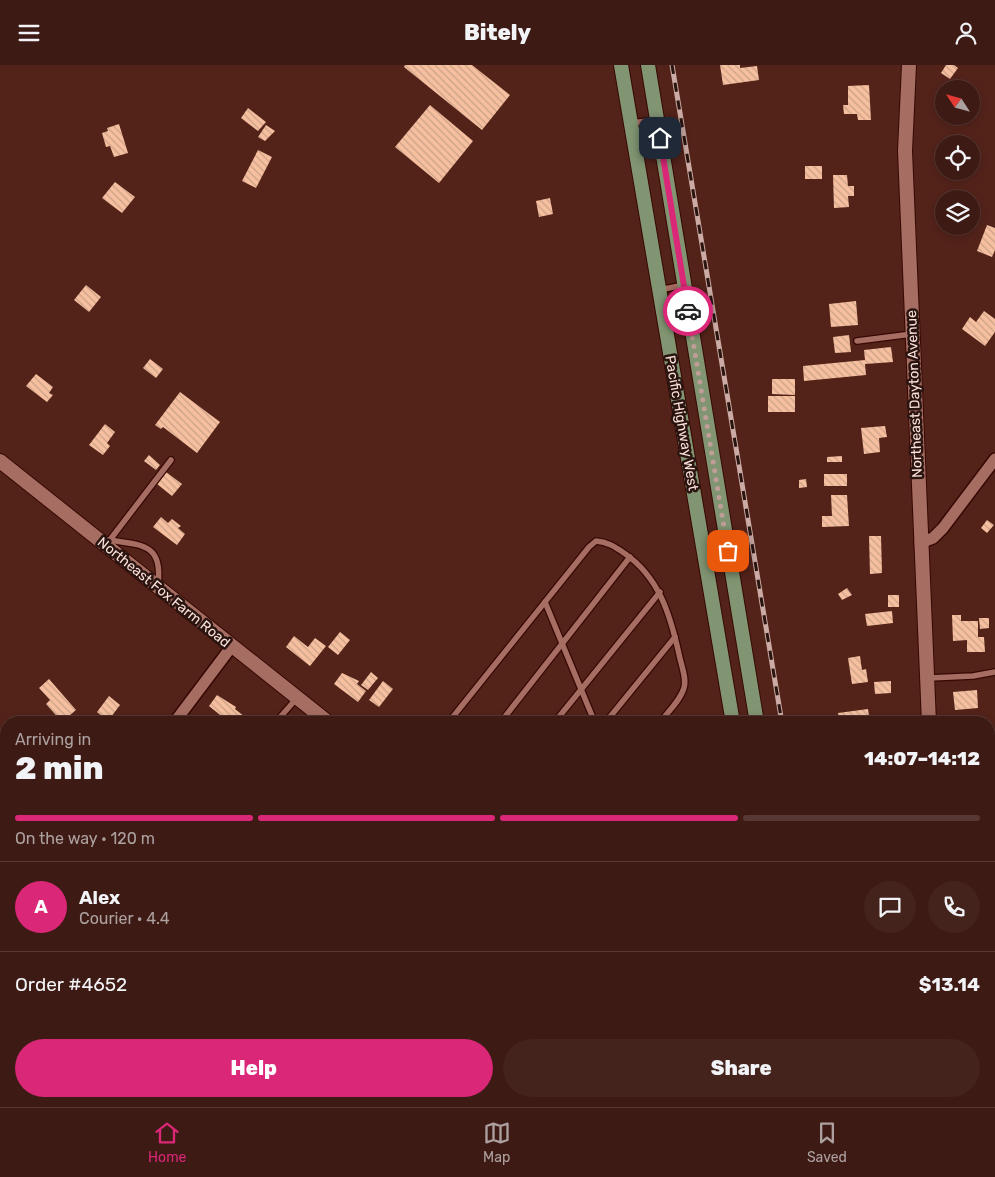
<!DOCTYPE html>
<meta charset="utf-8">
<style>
body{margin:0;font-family:Rubik,sans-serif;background:#45231d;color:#f1f3f6;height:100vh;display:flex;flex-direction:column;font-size:19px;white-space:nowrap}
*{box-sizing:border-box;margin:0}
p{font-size:16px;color:#ada1a0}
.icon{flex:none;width:28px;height:28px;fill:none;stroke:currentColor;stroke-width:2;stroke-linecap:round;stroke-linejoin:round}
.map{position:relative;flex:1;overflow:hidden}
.panel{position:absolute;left:0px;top:651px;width:995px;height:391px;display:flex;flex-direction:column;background:#3e1a14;border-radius:20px 20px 0 0;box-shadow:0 2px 8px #0003,0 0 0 1px #573834}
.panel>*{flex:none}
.needle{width:32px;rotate:306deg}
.fabs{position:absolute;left:935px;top:15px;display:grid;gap:10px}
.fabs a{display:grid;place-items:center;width:45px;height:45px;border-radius:50%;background:#3e1a14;box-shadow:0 2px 8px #0003,0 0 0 1px #573834;font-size:25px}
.pin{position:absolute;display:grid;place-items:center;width:42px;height:42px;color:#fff;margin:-21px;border-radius:10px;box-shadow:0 2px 8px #0006}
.courier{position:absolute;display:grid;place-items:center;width:50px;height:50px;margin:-25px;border:4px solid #db2777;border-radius:50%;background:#fff;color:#222;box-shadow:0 1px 6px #0007}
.overview em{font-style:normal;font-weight:800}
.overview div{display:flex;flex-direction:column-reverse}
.overview{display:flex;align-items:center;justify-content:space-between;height:85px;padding:0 15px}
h1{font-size:32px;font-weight:800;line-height:38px}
.bar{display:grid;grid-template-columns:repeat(4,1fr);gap:8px 5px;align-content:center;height:60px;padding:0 15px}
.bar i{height:6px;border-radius:4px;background:#573834}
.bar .selected{background:#db2777}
.bar p{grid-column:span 4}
.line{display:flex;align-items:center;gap:12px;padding:0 15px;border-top:1px solid #573834}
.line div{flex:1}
.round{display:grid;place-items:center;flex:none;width:52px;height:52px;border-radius:26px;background:#45231d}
.primary-button{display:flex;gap:10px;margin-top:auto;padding:10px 15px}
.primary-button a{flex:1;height:58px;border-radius:30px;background:#db2777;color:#fff;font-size:20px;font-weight:800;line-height:58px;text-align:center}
.primary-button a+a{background:#45231d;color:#f1f3f6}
header{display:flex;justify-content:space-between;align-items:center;height:65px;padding:0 15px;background:#3e1a14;font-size:22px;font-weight:800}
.menu{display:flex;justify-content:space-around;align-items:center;height:70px;border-top:1px solid #573834;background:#3e1a14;font-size:14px;color:#ada1a0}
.menu a{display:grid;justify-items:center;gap:2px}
.menu .selected{color:#db2777}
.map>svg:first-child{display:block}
.building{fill:url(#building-back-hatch)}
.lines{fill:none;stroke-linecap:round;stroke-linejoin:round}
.service-casing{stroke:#370803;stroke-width:8}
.minor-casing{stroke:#370803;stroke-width:14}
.tertiary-casing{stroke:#370803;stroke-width:16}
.primary-casing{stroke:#370803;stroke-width:16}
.service{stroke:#a66d62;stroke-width:5.5}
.minor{stroke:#a66d62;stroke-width:11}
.tertiary{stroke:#a66d62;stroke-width:14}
.primary{stroke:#819572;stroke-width:14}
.rail-casing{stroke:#cbaba4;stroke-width:5}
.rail{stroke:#2a1410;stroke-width:3;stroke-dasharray:9;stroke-linecap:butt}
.done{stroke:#c09e97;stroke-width:5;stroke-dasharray:0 9}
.route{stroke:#db2777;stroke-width:6}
.labels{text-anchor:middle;stroke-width:5;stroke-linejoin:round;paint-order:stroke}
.street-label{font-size:14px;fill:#fbe1db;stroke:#2a1410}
</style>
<header><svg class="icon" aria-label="menu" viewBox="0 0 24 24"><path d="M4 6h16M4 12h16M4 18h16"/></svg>Bitely<svg class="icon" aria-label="person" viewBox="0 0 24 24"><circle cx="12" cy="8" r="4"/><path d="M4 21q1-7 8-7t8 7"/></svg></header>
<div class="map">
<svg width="995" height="1042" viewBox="0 0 995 1042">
<defs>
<pattern id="building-back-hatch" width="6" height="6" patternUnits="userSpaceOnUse" patternTransform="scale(1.25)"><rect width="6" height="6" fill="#f6c0a0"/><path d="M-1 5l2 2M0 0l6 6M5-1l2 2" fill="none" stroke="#cba188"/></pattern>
</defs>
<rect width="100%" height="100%" fill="#53231a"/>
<g class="building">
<path d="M405,0H472L510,30L482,65L404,2Z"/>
<path d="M720,0H740V3L757,1L759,15L723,20Z"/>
<path d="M946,0H954L958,3L950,14L941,8Z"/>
<path d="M869,20L871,55H858L857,49H844L843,40H848V21Z"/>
<path d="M430,40L473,76L439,118L395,82Z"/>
<path d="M248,43L266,57L258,66L241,53Z"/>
<path d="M119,59L128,88L114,92L110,81L106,82L102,68L108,66L107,63Z"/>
<path d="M266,60L275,66L265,76L258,72Z"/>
<path d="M258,85L272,92L256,123L242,116Z"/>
<rect x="805" y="101" width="17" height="13"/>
<path d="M833,110H847L848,121H854V131H848L849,142L834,143Z"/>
<path d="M115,117L135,132L122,148L102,133Z"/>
<path d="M550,133L553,149L539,152L536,136Z"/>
<path d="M987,160L995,163V185L992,192L977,186Z"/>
<path d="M86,220L101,232L89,247L74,235Z"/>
<path d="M856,236L858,260L831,262L829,239Z"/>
<path d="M984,246L995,254V267L985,281L962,264L970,252L976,257Z"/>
<path d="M849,270L851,287L835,288L833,272Z"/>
<path d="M891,282L893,297L865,299L866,310L804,316L803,301L865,295L864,285Z"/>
<path d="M150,294L163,304L156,313L143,303Z"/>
<path d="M36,309L53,322L49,328L53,330L47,337L26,321Z"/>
<path d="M772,314H795V330L772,329Z"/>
<path d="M180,327L220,357L197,388L163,362L161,364L155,360Z"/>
<rect x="768" y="331" width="27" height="16"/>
<path d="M105,359L115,367L107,378L110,381L103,390L89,380Z"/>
<path d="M885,361L887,372L879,373L880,387L864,389L861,363Z"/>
<path d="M149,390L160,400L156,405L144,396Z"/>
<path d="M842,391V397H827V392Z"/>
<path d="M166,407L182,419L172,431L157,419Z"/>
<rect x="824" y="409" width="23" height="12"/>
<path d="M806,414L807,422L799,423V415Z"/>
<path d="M831,430H847L849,461L822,462V451H832Z"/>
<path d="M161,452L168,458L172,454L181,461L178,463L185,469L177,480L153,462Z"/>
<path d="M987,455L994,460L987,468L981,463Z"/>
<path d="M869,471H881L882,508L870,509Z"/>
<path d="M847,523L852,530L842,535L838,529Z"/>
<rect x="888" y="530" width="11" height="12"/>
<path d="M892,546L893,558L867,561L865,549Z"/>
<path d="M952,550H961V556H978V572H984L985,587H967V575L953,576Z"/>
<path d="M979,553H989V563L980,564Z"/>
<path d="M340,567L350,575L338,590L328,582Z"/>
<path d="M294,571L308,582L315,573L326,581L310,601L286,582Z"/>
<path d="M860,591L862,605L866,604L868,617L852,619L848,593Z"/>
<path d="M371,607L378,613L368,625L361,620Z"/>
<path d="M342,608L359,616L357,619L366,626L358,637L334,619Z"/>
<path d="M49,614L76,645L62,657L46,639L50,635L39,623Z"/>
<path d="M383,616L393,624L379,642L369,635Z"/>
<path d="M891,616V628L875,629L874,617Z"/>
<path d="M977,625L978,643L955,645L953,627Z"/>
<path d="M217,630L236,642L235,644L245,652L240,658H230L209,641Z"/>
<path d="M109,631L120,640L108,656L97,647Z"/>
<path d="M868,644L870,658H840L838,648Z"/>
<rect x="989" y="691" width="5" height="26"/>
</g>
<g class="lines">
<g class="service-casing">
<g id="service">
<path d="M631,58L656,55"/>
<path d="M659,225L684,220"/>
<path d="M857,276L912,269"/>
<path d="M109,475C142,480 163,479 158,519"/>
<path d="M106,480L171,395"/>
<path d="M545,537L595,658"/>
<path d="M929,613L973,611L995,607"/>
<path d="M275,658L297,633"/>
<path d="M448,658L589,482L596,476C607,477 614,481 624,488C659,512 670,549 679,589C681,600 687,613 684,623C680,636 668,647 659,658"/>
<path d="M500,658L630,492"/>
<path d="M554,658L660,527"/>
<path d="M605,658L675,572"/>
<path d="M989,726H995"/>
<path d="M0,781L6,786"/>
<path d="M326,1042L330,1036"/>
</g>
</g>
<g class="minor-casing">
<g id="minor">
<path d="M920,478L933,473L943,463L995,394"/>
<path d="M174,658L232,581"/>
<path d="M0,888L6,880"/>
<path d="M989,979L995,978"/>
<path d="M884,1036L887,1042"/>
<path d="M78,1042L82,1036"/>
</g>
</g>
<g class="tertiary-casing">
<g id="tertiary">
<path d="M909,0L905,86L929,658"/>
<path d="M0,396L329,658"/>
</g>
</g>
<g class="primary-casing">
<g id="primary">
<path d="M621,0L733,658"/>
<path d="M648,0L757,658"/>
<path d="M800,1036L801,1042"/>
<path d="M821,1036L822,1042"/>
</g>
</g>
<use href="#service" class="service"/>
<use href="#minor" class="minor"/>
<use href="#tertiary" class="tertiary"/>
<use href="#primary" class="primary"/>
<g class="rail-casing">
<g id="rail">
<path d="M672,0L782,658"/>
<path d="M916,1036L918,1042"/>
</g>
</g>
<use href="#rail" class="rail"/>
</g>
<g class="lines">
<path class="done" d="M688,246L728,486"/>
<path class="route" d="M660,73L688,246"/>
</g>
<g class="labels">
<g class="street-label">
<text transform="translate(914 329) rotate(-92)" y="5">Northeast Dayton Avenue</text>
<text transform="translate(682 358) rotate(80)" y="5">Pacific Highway West</text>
<text transform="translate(164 527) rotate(39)" y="5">Northeast Fox Farm Road</text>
</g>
</g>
</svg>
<div class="fabs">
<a><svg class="needle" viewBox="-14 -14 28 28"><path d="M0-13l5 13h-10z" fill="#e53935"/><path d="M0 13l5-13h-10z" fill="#ada1a0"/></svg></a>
<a><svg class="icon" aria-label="locate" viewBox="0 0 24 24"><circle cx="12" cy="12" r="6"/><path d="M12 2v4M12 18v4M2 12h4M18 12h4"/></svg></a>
<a><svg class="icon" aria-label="layers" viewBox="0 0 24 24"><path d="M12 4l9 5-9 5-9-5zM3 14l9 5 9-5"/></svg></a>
</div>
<div class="pin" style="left:728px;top:486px;background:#ea580c"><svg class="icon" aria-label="bag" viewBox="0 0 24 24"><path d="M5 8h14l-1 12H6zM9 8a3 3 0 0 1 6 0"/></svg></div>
<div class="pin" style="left:660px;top:73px;background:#1f2937"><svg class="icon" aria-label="home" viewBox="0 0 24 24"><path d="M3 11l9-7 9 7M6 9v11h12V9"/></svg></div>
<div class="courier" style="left:688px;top:246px"><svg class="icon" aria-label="car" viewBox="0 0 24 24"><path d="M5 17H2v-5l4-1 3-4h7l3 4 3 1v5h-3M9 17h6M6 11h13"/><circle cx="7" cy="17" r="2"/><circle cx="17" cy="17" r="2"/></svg></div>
<section class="panel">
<div class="overview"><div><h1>2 min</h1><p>Arriving in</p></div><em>14:07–14:12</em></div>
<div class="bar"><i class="selected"></i><i class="selected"></i><i class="selected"></i><i></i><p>On the way · 120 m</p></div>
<div class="line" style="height:90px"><b class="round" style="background:#db2777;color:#fff">A</b><div><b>Alex</b><p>Courier · 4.4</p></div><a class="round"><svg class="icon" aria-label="chat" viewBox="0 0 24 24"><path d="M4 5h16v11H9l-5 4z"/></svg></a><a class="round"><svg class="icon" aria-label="phone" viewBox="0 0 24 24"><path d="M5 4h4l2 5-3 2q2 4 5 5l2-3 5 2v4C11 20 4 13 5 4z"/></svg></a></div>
<div class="line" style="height:65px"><div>Order #4652</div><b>$13.14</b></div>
<div class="primary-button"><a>Help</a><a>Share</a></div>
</section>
</div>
<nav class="menu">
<a class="selected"><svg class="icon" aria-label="home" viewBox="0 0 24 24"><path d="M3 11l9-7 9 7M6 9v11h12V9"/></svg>Home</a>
<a><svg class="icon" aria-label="map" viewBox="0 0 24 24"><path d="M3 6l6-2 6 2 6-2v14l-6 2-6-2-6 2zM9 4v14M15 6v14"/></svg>Map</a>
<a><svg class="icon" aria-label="saved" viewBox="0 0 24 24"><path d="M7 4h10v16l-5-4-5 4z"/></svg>Saved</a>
</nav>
